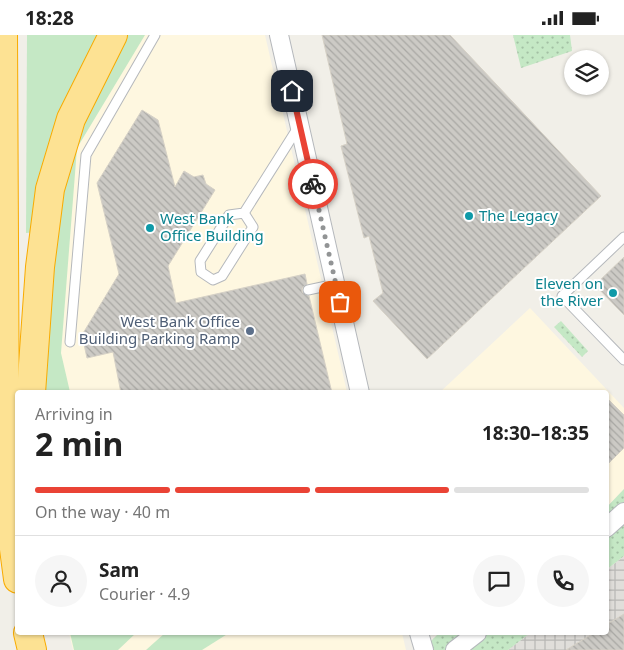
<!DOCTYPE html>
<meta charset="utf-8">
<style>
body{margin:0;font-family:"Noto Sans",sans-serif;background:#f6f6f6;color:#222;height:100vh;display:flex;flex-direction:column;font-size:19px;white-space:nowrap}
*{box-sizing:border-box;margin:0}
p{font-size:16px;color:#767676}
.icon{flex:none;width:28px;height:28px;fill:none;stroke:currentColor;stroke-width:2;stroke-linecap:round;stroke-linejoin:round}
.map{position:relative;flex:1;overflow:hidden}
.sheet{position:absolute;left:15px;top:355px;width:594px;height:245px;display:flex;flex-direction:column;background:#fff;border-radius:5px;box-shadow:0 1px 4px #0004}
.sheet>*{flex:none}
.fabs{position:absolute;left:564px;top:15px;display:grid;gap:10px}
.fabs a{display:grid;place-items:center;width:45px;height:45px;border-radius:50%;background:#fff;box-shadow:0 1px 4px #0004;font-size:25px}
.pin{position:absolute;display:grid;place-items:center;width:42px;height:42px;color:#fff;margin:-21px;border-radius:10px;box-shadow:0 2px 8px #0006}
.courier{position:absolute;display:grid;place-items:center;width:50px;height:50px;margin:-25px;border:4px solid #ea4335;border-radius:50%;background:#fff;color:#222;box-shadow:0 1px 6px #0007}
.summary em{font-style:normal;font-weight:700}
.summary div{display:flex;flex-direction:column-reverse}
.summary{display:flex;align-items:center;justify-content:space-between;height:85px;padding:0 20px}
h1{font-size:32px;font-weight:700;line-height:38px}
.bar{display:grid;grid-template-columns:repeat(4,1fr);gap:8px 5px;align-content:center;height:60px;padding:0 20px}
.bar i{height:6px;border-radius:4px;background:#e0e0e0}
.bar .current{background:#ea4335}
.bar p{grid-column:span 4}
.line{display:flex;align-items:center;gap:12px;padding:0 20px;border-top:1px solid #e0e0e0}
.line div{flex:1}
.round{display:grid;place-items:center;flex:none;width:52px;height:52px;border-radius:26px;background:#f6f6f6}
.status{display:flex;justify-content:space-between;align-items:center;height:35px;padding:0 25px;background:#fff;direction:ltr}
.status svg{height:14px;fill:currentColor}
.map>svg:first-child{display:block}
.commercial{fill:#fef7e0}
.industrial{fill:url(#industrial-grid)}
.grass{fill:#c5e8c5}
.park{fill:url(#park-dots)}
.building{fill:url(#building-back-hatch);stroke:#d6d1c6}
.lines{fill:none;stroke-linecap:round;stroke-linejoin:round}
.lane-casing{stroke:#b5b8bc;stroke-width:11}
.street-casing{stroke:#b5b8bc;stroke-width:20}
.highway-casing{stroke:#f9ab00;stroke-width:30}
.lane{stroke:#fff;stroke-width:9}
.street{stroke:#fff;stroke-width:18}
.highway{stroke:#fde293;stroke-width:28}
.done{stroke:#929495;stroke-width:5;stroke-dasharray:0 9}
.route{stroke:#ea4335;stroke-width:6}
.culture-dot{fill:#0f9aa8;stroke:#fff;stroke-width:2}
.service-dot{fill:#5c6f8a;stroke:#fff;stroke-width:2}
.labels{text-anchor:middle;stroke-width:4;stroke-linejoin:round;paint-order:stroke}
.culture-label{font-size:15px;fill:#0d838f;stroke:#fff;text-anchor:start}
.service-label{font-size:15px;fill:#4e5e75;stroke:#fff;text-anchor:end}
</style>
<div class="status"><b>18:28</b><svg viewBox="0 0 49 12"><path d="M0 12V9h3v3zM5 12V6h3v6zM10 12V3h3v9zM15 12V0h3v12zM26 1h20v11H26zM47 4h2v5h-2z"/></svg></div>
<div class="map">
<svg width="624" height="615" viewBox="0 0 624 615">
<defs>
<pattern id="industrial-grid" width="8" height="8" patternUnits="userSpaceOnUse" patternTransform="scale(1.25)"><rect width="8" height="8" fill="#e0deda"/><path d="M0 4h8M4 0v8" fill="none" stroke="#b9b8b5"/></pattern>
<pattern id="park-dots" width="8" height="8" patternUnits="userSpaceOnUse" patternTransform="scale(1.25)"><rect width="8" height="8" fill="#c5e8c5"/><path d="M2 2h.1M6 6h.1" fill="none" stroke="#a3c0a4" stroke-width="1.8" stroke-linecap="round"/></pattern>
<pattern id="building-back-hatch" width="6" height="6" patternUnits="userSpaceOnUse" patternTransform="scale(1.25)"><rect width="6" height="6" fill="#cccac5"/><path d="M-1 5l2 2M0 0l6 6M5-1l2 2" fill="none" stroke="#a9a8a4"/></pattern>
</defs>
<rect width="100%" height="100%" fill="#f1efe8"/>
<g class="commercial">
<path d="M124,0H265L347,357L41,358L56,156Z"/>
<path d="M530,273L624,373V454L606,473V358H439Z"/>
<path d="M69,598H402L406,615H73Z"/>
</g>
<path class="industrial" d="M624,521V615H508L530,598H606V535Z"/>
<g class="grass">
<path d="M27,0H101L37,197L26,198Z"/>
<path d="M124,0H145L77,113L61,318L70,357L41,358L66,116Z"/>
<path d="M70,598H136L118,615H74Z"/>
<path d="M165,598H229L202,615H146Z"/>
</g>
<g class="park">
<path d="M513,0H570L572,16L521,33Z"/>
<path d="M561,286L588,316L582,322L554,292Z"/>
<path d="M624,454V521L606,535V473Z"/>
<path d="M439,598H530L508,615H422Z"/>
</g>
<g class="building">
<path d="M322,0H450L601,161L427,324L373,266L383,258L369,201L364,203L341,111L347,109Z"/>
<path d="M142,75L158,85L175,152L184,136L194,142L203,140L206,149L215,155L168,231L176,268L305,239L307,249L302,253V257L309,261L332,358H121L113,317L87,323L82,300L119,239L97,148Z"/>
<path d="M624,222V280L595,250Z"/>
<path d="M606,362L624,380V413L606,431Z"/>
<path d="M624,579V615H566L594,598H606V590Z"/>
</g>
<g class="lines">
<g class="lane-casing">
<g id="lane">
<path d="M244,178L229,180L200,226L201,237L213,245L222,241L253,192L244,178L299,91"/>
<path d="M624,202L562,261L624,325"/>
<path d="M308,255L336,249"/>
<path d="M70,307L86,120L155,0"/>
</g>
</g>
<g class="street-casing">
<g id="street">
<path d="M279,0L360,358"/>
<path d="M606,493L624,477"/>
<path d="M419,598L424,615"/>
<path d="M455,615L477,598"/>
</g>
</g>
<g class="highway-casing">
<g id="highway">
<path d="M3,0L5,411L9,476L18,544"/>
<path d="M31,358L40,232L50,154L71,84L113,0"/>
<path d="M28,598L32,615"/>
</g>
</g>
<use href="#lane" class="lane"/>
<use href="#street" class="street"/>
<use href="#highway" class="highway"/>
</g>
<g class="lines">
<path class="done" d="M313,149L340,267"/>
<path class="route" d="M292,56L313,149"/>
</g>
<g class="culture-dot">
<circle cx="469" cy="181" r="5"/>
<circle cx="150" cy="193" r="5"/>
<circle cx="613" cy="258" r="5"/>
</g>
<circle class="service-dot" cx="250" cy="296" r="5"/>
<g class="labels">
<g class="culture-label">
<text x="479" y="186">The Legacy</text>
<text x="160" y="189">West Bank<tspan x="160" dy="17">Office Building</tspan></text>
<text x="603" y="254" text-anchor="end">Eleven on<tspan x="603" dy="17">the River</tspan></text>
</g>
<g class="service-label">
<text x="240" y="292">West Bank Office<tspan x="240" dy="17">Building Parking Ramp</tspan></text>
</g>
</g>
</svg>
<div class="fabs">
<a><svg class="icon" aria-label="layers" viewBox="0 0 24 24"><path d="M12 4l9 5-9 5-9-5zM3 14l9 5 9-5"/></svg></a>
</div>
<div class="pin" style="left:340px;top:267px;background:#ea580c"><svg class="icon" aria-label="bag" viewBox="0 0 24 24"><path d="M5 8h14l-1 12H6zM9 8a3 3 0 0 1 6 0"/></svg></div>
<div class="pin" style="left:292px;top:56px;background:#1f2937"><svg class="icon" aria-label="home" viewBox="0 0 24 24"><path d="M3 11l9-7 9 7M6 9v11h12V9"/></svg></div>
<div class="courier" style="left:313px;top:149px"><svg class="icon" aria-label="bike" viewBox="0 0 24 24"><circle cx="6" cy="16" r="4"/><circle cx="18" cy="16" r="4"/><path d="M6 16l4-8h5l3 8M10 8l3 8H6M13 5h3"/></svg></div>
<section class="sheet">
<div class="summary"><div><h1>2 min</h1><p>Arriving in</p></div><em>18:30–18:35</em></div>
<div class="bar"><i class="current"></i><i class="current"></i><i class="current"></i><i></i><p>On the way · 40 m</p></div>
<div class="line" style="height:90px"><a class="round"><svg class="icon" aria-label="person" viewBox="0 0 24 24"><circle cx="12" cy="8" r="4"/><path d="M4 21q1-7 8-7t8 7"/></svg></a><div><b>Sam</b><p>Courier · 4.9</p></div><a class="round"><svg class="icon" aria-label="chat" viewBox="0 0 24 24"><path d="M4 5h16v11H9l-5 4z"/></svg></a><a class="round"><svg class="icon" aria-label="phone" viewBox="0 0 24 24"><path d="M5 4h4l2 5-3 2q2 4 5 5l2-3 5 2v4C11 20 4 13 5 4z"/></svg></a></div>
</section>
</div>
